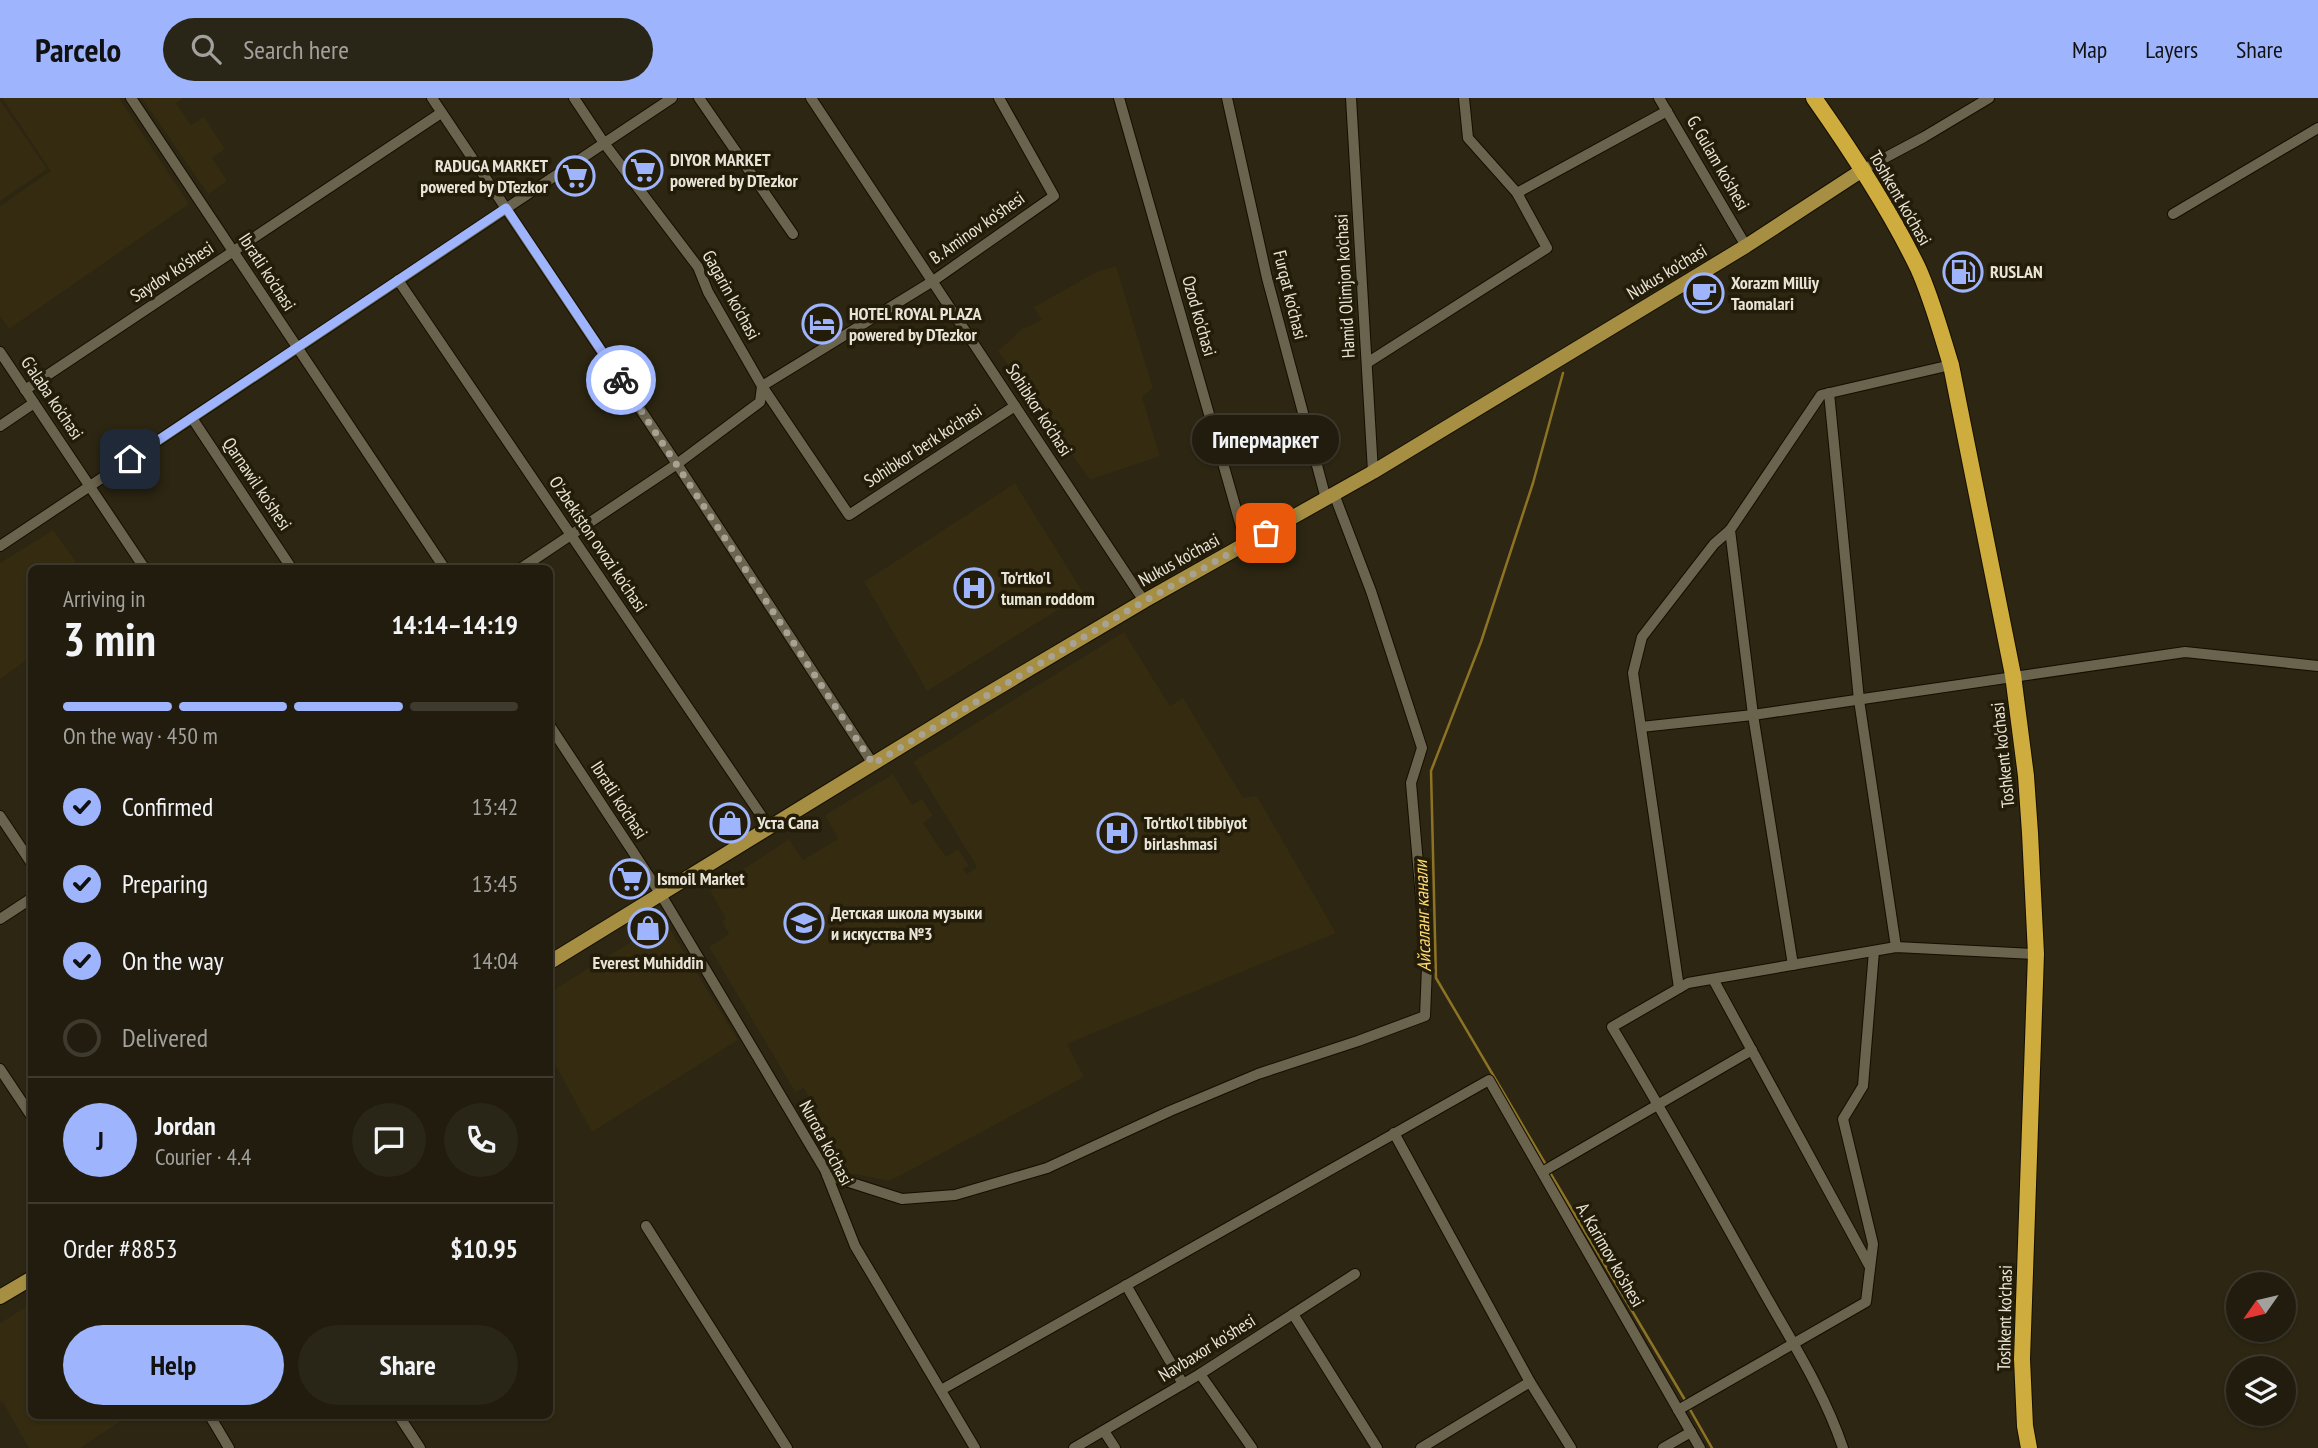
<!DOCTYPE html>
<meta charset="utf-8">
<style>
body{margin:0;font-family:"PT Sans Narrow",sans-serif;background:#292517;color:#f1f3f6;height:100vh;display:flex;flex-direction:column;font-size:26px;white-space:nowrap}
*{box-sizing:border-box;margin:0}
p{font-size:23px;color:#a2a19e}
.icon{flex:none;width:38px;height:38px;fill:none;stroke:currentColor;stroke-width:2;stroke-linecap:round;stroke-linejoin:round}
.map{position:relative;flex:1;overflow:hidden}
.drawer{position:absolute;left:28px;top:467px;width:525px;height:854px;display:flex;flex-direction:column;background:#211c0e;border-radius:10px;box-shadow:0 2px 5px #0004,0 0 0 2px #3e3a2e}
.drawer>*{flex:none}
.needle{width:46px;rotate:236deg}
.controls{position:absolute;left:2226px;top:1174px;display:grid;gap:14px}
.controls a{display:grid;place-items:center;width:70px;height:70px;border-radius:50%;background:#211c0e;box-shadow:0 2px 5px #0004,0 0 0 2px #3e3a2e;font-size:35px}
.pin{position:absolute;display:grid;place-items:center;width:60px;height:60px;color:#fff;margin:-30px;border-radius:14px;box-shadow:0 4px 10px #0006}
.courier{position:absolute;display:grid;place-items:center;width:70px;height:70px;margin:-35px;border:5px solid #9eb4fd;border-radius:50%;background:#fff;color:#222;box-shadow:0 2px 9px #0007}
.bubble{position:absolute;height:49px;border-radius:24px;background:#211c0e;box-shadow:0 2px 5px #0004,0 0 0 2px #3e3a2e;font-size:23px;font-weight:700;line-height:49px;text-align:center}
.summary em{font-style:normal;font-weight:700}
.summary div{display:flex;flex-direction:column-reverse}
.summary{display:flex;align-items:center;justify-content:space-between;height:119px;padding:0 35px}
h1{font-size:46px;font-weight:700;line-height:52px}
.bar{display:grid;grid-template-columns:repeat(4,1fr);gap:10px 7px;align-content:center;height:84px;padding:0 35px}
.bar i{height:9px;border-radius:5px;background:#3e3a2e}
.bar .active{background:#9eb4fd}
.bar p{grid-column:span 4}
.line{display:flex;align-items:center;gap:18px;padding:0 35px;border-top:2px solid #3e3a2e}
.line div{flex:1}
.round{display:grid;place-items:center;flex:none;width:74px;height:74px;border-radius:37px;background:#292517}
ol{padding:0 35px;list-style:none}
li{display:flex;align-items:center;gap:21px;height:77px}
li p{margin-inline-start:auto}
li .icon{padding:7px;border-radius:50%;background:#9eb4fd;color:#111;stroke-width:4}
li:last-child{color:#a2a19e}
li i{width:38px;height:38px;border:4px solid #3e3a2e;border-radius:50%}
.primary-button{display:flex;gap:14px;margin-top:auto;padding:14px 35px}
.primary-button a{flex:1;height:80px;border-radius:42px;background:#9eb4fd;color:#111;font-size:28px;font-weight:700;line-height:80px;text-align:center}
.primary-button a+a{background:#292517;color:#f1f3f6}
header{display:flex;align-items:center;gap:42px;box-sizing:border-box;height:98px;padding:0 35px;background:#9eb4fd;color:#111}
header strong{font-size:33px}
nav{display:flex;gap:38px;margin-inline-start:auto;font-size:24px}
.search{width:490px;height:63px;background:#292517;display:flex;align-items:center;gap:18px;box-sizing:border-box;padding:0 24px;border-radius:38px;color:#a2a19e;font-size:26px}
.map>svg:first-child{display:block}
.built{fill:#342b10}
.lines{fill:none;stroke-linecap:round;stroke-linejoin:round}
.stream{stroke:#8d7425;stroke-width:2.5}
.minor-casing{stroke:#150e00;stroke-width:12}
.major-casing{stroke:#150e00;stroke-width:16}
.highway-casing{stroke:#150e00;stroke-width:18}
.minor{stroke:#6a634d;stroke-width:10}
.major{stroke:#a68f43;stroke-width:14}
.highway{stroke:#ceac3d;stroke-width:16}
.done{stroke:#a7a293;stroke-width:7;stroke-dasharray:0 12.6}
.route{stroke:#9eb4fd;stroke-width:9}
.labels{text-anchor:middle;stroke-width:7;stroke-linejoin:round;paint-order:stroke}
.poi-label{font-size:18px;font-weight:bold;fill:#e9e4d8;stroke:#231c08;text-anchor:start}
.street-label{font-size:18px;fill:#e9e4d8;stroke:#231c08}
.water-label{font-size:19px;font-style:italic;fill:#fcd86f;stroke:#231c08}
</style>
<header>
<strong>Parcelo</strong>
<div class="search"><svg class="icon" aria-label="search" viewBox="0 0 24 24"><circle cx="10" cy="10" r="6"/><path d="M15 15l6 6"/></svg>Search here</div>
<nav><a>Map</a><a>Layers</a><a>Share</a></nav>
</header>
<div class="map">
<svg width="2318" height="1350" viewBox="0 0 2318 1350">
<rect width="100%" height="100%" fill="#2c2612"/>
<g class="built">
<path d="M2,0H119L189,106L9,231L0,218V108L51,73Z"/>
<path d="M142,0H183L176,5L191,27L204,19L225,51L212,60L227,83L208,96Z"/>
<path d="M0,2L47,71L0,103Z"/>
<path d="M1116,168L1153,290L1142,299L1160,358L1090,382L998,253L1022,231L1042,222L1034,209L1096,174Z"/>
<path d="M1015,385L1084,496L927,593L864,484Z"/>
<path d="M53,432L81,471H32L31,559L0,581V465Z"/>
<path d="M1124,534L1170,608L1183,600L1243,700L1257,698L1336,835L1067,946L1084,979L890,1083L844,1074L812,1017L816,1015L804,990L795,994L709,849L729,836L722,823L726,821L710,793L789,741L803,762L838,741L825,717L893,676L912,707L922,701L933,718L923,725L946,759L958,751L969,768L963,771L967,776L977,769L913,664Z"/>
<path d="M665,823L738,942L592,1034L550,957V894Z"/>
<path d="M31,1206L32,1318L127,1319L80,1350H29L2,1303L0,1304V1225Z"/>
</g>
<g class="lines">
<g class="stream">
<path d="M1546,1067L1436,880L1431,673L1481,544L1533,385L1563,275"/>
<path d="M1549,1073L1685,1302"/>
<path d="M1688,1308L1712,1350"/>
</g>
<g class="minor-casing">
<g id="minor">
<path d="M131,0L445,471"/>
<path d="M432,0L677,366L873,666"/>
<path d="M574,0L604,45L698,169L708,194L762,288L849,417L1015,308"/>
<path d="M699,0L793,136"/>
<path d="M811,0L1144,503"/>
<path d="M1119,0L1246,446"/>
<path d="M1227,0L1267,180L1326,401"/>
<path d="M1351,0L1373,374"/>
<path d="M1464,0L1468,40L1517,95"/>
<path d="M1659,0L1746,148"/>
<path d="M1864,71L1924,39L1989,0"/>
<path d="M2173,116L2318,30"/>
<path d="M398,182L769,729"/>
<path d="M0,254L145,471"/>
<path d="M1367,265L1547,150L1517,95L1667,13"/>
<path d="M25,292L441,15"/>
<path d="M1829,295L1859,602L1896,849"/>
<path d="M192,320L292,471"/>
<path d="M0,328L34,305"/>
<path d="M0,448L672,0"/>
<path d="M520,471L677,366L760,304L762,288L933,183L1054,98L999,0"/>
<path d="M550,628L660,795L825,1072L855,1148L975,1350"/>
<path d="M1641,629L1753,617L2185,554L2318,568"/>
<path d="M0,718L32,766"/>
<path d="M0,821L32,800"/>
<path d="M1793,867L1753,617L1730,432L1821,297L1951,267"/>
<path d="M1713,881L1870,1169"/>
<path d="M1679,890L1633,575L1642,539L1714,446L1730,432"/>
<path d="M0,971L32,1019"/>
<path d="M1394,1035L1530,1284L1571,1350"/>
<path d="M1542,1074L1752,952"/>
<path d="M827,1077L902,1101L955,1097L1047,1070L1170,1013L1258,976L1358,943L1425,918L1427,869L1411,685L1422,650L1371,493L1334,396"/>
<path d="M646,1128L787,1350"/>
<path d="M1126,1187L1183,1286"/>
<path d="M1293,1216L1377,1350"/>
<path d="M1200,1276L1252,1350"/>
<path d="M941,1292L1489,982L1700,1350"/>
<path d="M1678,1312L1866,1204L1873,1146L1843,1021L1863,988L1874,853"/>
<path d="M210,1318L229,1350"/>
<path d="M399,1318L420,1350"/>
<path d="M1104,1333L1115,1350"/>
<path d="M1074,1350L1200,1276L1355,1176"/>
<path d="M1421,1350L1530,1284"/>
<path d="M1663,1350L1691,1334"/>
<path d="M1843,1350C1824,1293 1790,1241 1761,1189C1712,1102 1664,1015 1612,929L1688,885L1896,849L2036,856"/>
</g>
</g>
<g class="major-casing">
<g id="major">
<path d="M550,864L967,608L1144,503L1373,374L1746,148L1864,71"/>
<path d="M0,1199L32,1180"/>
</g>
</g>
<g class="highway-casing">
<path id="highway" d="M1814,0C1852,54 1889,110 1918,170C1932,201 1941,235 1951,267L2013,577L2026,678L2030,735L2036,856L2022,1261L2025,1328L2029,1350"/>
</g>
<use href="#minor" class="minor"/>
<use href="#major" class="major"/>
<use href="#highway" class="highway"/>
</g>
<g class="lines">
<path class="done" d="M621,282L873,666L1127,513L1266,435"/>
<path class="route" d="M130,361L506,110L621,282"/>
</g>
<defs>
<g id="supermarket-ring" transform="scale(2.0125)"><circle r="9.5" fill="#231c08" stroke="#9eb4fd" stroke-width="1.5"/><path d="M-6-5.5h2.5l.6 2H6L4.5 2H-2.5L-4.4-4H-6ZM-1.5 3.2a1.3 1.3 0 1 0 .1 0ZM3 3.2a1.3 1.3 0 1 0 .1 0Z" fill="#9eb4fd"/></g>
<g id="fuel-ring" transform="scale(2.0125)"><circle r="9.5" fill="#231c08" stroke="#9eb4fd" stroke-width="1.5"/><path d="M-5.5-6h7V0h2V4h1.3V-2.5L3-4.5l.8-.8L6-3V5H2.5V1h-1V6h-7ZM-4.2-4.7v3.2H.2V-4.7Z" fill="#9eb4fd"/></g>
<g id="cafe-ring" transform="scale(2.0125)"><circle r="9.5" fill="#231c08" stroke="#9eb4fd" stroke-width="1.5"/><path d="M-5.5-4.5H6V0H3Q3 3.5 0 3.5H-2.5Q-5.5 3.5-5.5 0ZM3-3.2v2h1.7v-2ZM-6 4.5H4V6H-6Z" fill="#9eb4fd"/></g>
<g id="hotel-ring" transform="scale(2.0125)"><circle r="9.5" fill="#231c08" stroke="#9eb4fd" stroke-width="1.5"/><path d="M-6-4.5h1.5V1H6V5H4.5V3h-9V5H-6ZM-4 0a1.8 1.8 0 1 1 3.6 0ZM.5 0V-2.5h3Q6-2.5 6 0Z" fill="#9eb4fd"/></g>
<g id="hospital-ring" transform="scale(2.0125)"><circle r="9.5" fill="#231c08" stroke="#9eb4fd" stroke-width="1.5"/><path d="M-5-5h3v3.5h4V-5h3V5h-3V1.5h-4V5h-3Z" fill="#9eb4fd"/></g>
<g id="shop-ring" transform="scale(2.0125)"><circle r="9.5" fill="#231c08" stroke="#9eb4fd" stroke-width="1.5"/><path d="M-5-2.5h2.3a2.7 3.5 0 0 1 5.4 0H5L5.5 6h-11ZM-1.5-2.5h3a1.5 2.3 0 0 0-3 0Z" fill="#9eb4fd"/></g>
<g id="school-ring" transform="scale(2.0125)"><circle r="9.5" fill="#231c08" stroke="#9eb4fd" stroke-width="1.5"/><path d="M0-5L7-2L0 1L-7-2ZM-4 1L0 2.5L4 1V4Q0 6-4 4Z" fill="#9eb4fd"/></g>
</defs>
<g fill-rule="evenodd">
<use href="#supermarket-ring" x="643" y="72"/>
<use href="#supermarket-ring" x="575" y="78"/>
<use href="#fuel-ring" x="1963" y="174"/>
<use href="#cafe-ring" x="1704" y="195"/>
<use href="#hotel-ring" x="822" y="226"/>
<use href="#hospital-ring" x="974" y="490"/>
<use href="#shop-ring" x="730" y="725"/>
<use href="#hospital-ring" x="1117" y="735"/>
<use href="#supermarket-ring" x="630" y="781"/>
<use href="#school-ring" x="804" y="825"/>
<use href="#shop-ring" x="648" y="830"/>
</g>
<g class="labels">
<g class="poi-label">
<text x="670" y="68">DIYOR MARKET<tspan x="670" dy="21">powered by DTezkor</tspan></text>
<text x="548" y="74" text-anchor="end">RADUGA MARKET<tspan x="548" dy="21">powered by DTezkor</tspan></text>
<text x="1990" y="180">RUSLAN</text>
<text x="1731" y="191">Xorazm Milliy<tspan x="1731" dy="21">Taomalari</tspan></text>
<text x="849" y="222">HOTEL ROYAL PLAZA<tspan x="849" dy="21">powered by DTezkor</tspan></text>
<text x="1001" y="486">To'rtko'l<tspan x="1001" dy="21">tuman roddom</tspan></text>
<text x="757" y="731">Уста Сапа</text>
<text x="1144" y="731">To'rtko'l tibbiyot<tspan x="1144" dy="21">birlashmasi</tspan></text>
<text x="657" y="787">Ismoil Market</text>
<text x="831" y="821">Детская школа музыки<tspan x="831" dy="21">и искусства №3</tspan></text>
<text x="648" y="871" text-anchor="middle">Everest Muhiddin</text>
</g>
<g class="street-label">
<text transform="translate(1718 65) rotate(60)" y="6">G. Gulam ko'shesi</text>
<text transform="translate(1900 100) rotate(60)" y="6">Toshkent ko'chasi</text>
<text transform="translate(977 130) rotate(-35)" y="6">B. Aminov ko'shesi</text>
<text transform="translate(172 174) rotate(-33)" y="6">Saydov ko'shesi</text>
<text transform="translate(267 174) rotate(57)" y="6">Ibratli ko'chasi</text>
<text transform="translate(1667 174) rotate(-31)" y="6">Nukus ko'chasi</text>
<text transform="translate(1345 188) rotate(-93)" y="6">Hamid Olimjon ko'chasi</text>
<text transform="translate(731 197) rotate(61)" y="6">Gagarin ko'chasi</text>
<text transform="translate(1290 197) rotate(76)" y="6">Furqat ko'chasi</text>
<text transform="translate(1199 218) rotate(74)" y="6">Ozod ko'chasi</text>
<text transform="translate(52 300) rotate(56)" y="6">G'alaba ko'chasi</text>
<text transform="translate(1039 312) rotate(57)" y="6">Sohibkor ko'chasi</text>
<text transform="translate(923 348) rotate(-33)" y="6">Sohibkor berk ko'chasi</text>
<text transform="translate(257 386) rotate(56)" y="6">Qarnawil ko'shesi</text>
<text transform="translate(598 446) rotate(56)" y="6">O'zbekiston ovozi ko'chasi</text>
<text transform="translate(1179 462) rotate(-29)" y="6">Nukus ko'chasi</text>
<text transform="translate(2003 657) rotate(-96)" y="6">Toshkent ko'chasi</text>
<text transform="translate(619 702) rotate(57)" y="6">Ibratli ko'chasi</text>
<text transform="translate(826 1045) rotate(62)" y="6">Nurota ko'chasi</text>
<text transform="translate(1610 1157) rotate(60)" y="6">A. Karimov ko'shesi</text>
<text transform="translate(2005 1220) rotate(-89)" y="6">Toshkent ko'chasi</text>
<text transform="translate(1207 1250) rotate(-32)" y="6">Navbaxor ko'shesi</text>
</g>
<g class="water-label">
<text transform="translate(1422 818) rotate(-92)" y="7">Айсаланг канали</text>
</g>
</g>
</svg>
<div class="controls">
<a><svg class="needle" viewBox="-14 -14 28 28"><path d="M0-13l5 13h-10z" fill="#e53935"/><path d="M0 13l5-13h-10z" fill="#a2a19e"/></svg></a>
<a><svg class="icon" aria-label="layers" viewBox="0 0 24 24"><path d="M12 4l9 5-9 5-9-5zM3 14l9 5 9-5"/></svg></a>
</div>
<div class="pin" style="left:1266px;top:435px;background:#ea580c"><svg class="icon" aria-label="bag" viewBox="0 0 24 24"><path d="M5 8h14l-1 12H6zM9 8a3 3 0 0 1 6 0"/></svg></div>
<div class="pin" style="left:130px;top:361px;background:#1f2937"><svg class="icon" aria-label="home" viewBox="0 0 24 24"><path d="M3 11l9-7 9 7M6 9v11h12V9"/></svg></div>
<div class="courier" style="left:621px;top:282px"><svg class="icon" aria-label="bike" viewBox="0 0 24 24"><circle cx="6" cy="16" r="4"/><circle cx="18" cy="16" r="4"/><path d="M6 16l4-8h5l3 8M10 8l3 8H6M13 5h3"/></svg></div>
<div class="bubble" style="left:1192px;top:317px;width:147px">Гипермаркет</div>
<section class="drawer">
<div class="summary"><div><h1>3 min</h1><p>Arriving in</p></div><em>14:14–14:19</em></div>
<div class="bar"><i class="active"></i><i class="active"></i><i class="active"></i><i></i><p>On the way · 450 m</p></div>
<ol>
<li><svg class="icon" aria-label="check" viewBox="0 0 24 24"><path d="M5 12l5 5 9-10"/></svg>Confirmed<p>13:42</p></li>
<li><svg class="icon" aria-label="check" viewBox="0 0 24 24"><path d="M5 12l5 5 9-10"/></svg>Preparing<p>13:45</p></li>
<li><svg class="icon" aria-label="check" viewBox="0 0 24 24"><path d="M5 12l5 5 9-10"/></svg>On the way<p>14:04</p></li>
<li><i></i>Delivered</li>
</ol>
<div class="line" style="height:126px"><b class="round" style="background:#9eb4fd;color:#111">J</b><div><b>Jordan</b><p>Courier · 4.4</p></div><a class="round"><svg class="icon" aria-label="chat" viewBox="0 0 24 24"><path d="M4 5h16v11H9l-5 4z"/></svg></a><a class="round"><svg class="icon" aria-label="phone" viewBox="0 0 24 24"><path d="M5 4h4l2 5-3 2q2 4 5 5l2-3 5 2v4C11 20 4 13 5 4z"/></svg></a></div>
<div class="line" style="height:91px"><div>Order #8853</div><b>$10.95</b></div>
<div class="primary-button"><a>Help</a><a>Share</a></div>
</section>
</div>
